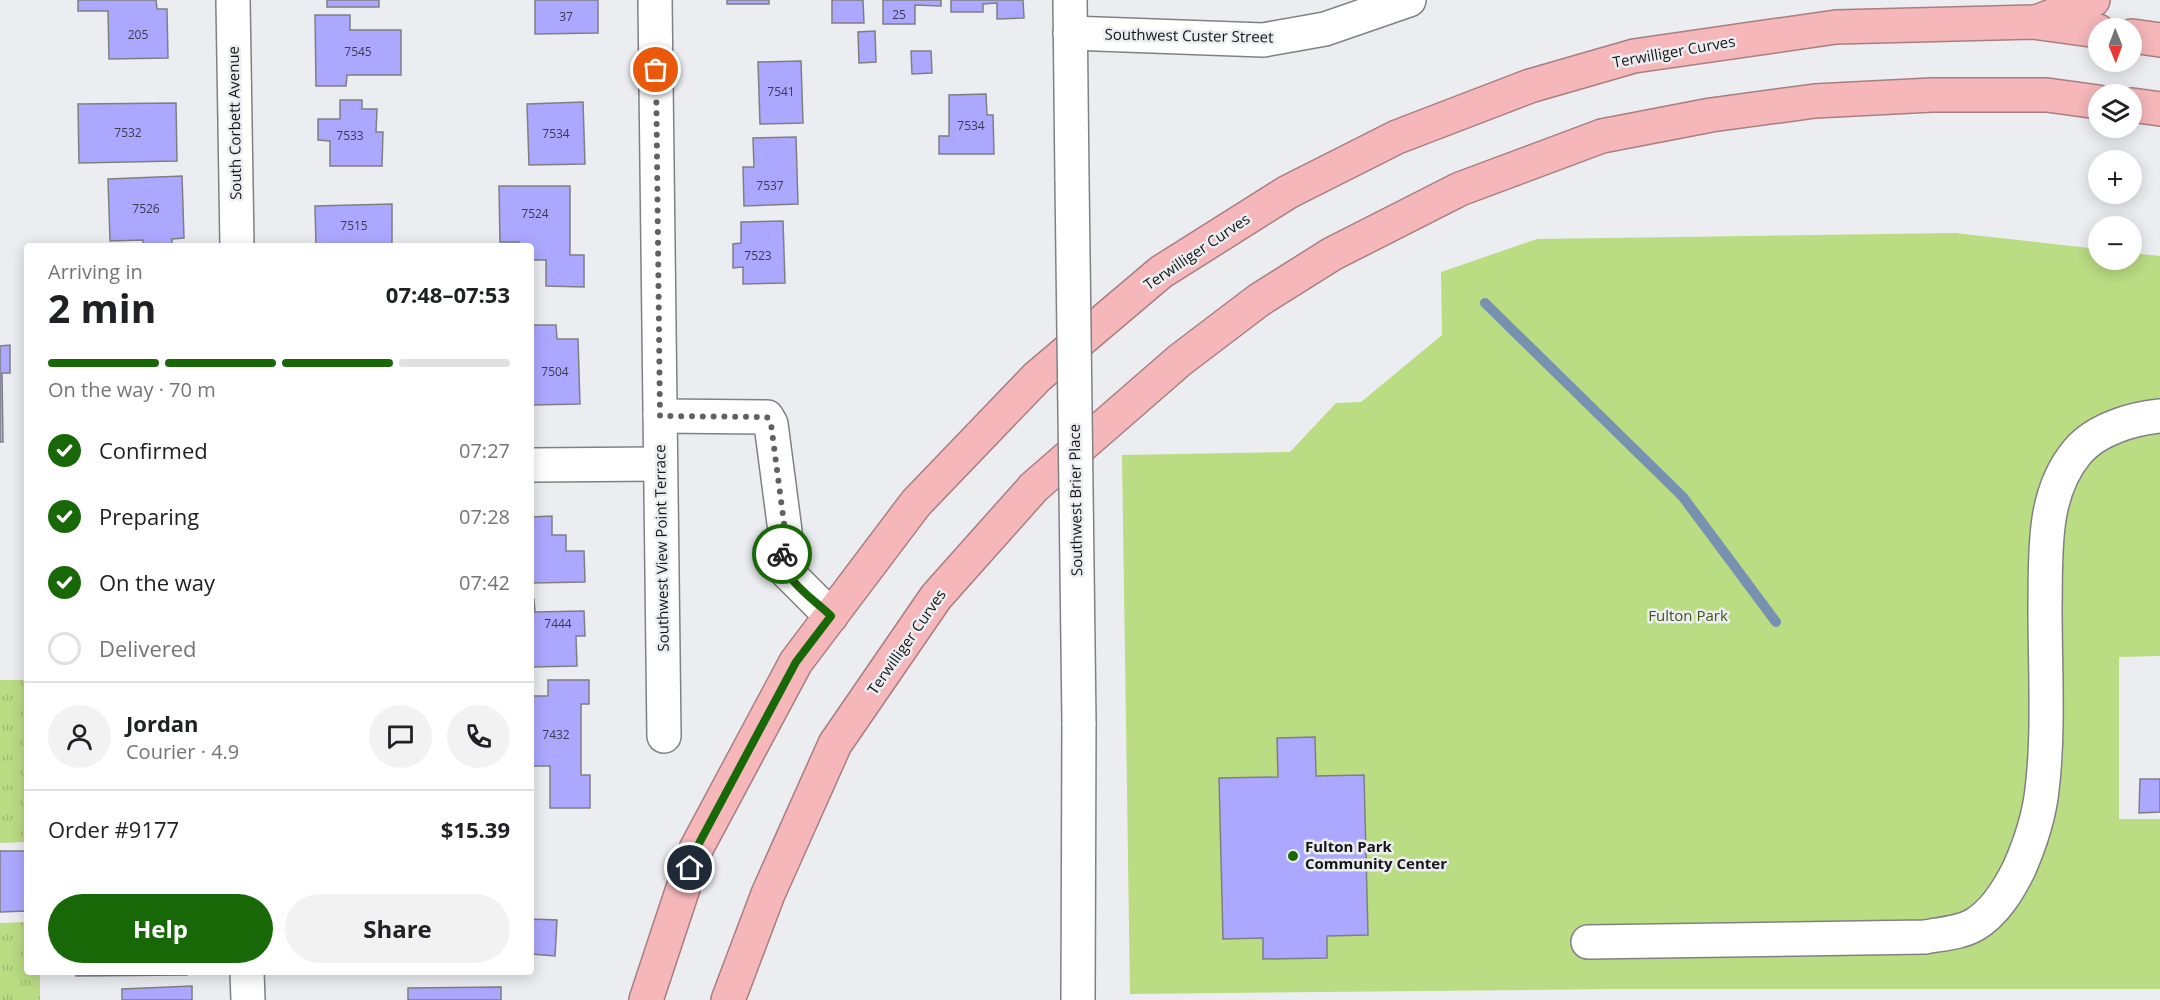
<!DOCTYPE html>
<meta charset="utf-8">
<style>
body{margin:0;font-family:"Open Sans",sans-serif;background:#f2f2f2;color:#202124;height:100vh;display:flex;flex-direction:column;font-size:22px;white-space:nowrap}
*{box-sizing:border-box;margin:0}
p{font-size:20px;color:#757577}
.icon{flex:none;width:33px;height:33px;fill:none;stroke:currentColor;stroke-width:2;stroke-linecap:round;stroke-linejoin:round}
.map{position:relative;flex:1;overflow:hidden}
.panel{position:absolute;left:24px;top:243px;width:510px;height:732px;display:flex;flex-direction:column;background:#fff;border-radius:6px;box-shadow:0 3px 15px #0003}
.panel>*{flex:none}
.needle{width:39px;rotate:179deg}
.fabs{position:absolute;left:2088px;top:18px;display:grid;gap:12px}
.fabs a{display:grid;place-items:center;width:54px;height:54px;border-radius:50%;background:#fff;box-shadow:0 3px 15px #0003;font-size:30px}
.pin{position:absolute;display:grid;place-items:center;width:51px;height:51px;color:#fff;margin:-26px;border:3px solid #fff;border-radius:50%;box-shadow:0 2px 6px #0007}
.courier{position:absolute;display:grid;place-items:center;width:60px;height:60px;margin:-30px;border:4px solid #196808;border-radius:50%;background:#fff;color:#222;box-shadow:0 2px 8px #0007}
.summary em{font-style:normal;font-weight:700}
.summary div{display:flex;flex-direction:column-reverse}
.summary{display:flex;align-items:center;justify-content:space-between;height:102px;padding:0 24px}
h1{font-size:39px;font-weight:700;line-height:45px}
.bar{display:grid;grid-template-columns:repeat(4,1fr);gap:9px 6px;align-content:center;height:72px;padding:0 24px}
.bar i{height:8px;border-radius:4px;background:#e0e0e0}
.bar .active{background:#196808}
.bar p{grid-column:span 4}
.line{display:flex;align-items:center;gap:15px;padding:0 24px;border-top:2px solid #e0e0e0}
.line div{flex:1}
.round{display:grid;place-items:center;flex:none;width:63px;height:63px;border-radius:32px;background:#f2f2f2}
ol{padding:0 24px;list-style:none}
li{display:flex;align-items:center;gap:18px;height:66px}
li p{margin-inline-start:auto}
li .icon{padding:6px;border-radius:50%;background:#196808;color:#fff;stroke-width:4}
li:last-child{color:#757577}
li i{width:33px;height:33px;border:3px solid #e0e0e0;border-radius:50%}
.primary-button{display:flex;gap:12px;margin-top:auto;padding:12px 24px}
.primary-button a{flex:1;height:69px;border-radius:36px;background:#196808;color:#fff;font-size:24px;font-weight:700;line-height:69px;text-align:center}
.primary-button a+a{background:#f2f2f2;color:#202124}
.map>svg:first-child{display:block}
.grass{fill:url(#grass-tufts)}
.green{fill:#badc83}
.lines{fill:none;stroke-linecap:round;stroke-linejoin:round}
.stream{stroke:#7792b1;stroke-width:10}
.building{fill:#aca8ff;stroke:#7f7f83;stroke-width:1.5}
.minor-casing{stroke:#818184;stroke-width:36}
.highway-casing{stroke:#a77f80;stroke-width:36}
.minor{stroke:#fff;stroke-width:33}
.highway{stroke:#f5b7b9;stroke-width:33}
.minor-bridge-casing{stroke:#818184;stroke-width:36;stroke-linecap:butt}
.minor-bridge{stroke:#fff;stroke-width:33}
.done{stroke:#616163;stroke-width:6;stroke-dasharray:0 10.8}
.route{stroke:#196808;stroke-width:8}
.poi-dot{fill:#196808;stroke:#ecedf1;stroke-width:2}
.labels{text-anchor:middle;stroke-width:5;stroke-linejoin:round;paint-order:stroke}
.number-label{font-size:12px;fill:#3c3a51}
.street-label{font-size:15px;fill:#161617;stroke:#ecedf1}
.park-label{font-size:15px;fill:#415616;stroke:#ecedf1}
.poi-label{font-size:15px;font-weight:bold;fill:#161617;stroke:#ecedf1;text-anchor:start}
</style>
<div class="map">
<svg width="2160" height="1000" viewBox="0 0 2160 1000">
<defs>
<pattern id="grass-tufts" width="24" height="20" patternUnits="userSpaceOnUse" patternTransform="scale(1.5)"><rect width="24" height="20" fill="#badc83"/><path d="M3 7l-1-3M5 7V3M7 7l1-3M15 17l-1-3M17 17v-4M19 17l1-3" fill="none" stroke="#9fbc70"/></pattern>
</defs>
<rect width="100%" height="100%" fill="#ecedf1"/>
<g class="grass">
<path d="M0,680H27V842L0,843Z"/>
<path d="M27,922V972H40V1000H0V923Z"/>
</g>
<path class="green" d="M1955,233L2098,249V260H2132V253L2160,256V656L2119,657V819H2160V989H1611L1130,994L1122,455L1290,452L1336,403L1361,402L1442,335L1441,272L1537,239Z"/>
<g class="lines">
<path class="stream" d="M1485,303L1683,497L1776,622"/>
</g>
<g class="building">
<path d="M78,0H156L157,9H167L168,58L109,59L108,11H78Z"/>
<rect x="327" y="0" width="52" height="7"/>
<path d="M535,0H598V33L535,34Z"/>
<rect x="727" y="0" width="42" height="4"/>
<path d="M832,0H863L864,23H832Z"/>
<path d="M883,0H941V6L915,5V24H883Z"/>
<path d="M951,0H1023L1024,18L997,19V3L983,4V12H951Z"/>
<path d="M315,15H350V30H401V75H347L346,86H316Z"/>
<path d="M875,31L876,62L859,63L858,32Z"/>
<path d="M911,51H931L932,73L912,74Z"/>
<path d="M801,61L803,123L760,124L758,62Z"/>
<path d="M986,94L987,115H993L994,154H939V136H949V95Z"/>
<path d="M340,100H362V109H377L376,132H383L382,166H330V141L318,140V119H340Z"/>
<path d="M583,102L585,164L529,165L527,104Z"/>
<path d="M176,103L177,161L79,163L78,104Z"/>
<path d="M796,137L798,204L744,206L743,167H754L753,138Z"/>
<path d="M182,176L184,238L172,239V246H143V240L110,241L108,179Z"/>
<path d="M499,186H570V255H584V287L546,286V260H531V246H519V242H500Z"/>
<path d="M392,204V246H316L315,206Z"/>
<path d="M783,221L785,283L743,284V267L733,268V244L741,243V222Z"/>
<path d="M531,325H556L557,339H578L580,404L531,405Z"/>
<path d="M10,345V373H2L3,442H0V346Z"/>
<path d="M552,516V535H566V551H584L585,582L531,583V517Z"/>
<path d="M531,599H534L535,612L584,611L585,636H576L577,666L531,667Z"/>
<path d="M548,680H589V704H581V775H590V808H550V766H531V696H548Z"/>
<path d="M1315,737L1316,776L1364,775L1368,935L1327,936V958L1263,959V938L1223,939L1219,778L1278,777L1277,738Z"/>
<path d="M2140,779H2160V812L2139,813Z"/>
<path d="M0,851H27V911L0,912Z"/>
<path d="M531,919L557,920L555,956L531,954Z"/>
<path d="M76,972H187V975L76,976Z"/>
<path d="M192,986V1000H122V989Z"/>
<path d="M501,987V1000H408V988Z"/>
</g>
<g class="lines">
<g class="minor-casing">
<g id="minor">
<path d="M233,0L237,246"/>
<path d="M655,0L664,736"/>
<path d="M1070,0L1072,180"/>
<path d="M1070,33L1263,40L1325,29L1409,0"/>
<path d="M660,416L767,417L771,424L785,531L782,557L784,569L831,616"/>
<path d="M531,465L660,464"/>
<path d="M1588,942L1925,937C1941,934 1960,933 1974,925C1995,913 2009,889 2019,869C2030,844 2039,817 2042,790C2049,733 2045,667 2045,608C2046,555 2041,494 2078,451C2097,429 2132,419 2160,416"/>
<path d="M247,972L248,1000"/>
<path d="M1078,1000L1079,722"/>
</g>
</g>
<g class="highway-casing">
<g id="highway">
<path d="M2039,21L2093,0"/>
<path d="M2132,36L2160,40"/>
<path d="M2132,105L2160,109"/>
<path d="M646,1000L696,849L796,662L916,503L1037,377L1161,272L1288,192L1397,137L1530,86L1634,56L1836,27L2034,22L2098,31"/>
<path d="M728,1000L768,894L835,744L936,597L1034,487L1180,360L1259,300L1332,254L1460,189L1602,136L1711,115L1815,101L1932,95H2047L2098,102"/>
</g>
</g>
<use href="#minor" class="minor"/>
<use href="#highway" class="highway"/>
<g class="minor-bridge-casing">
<path id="minor-bridge" d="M1072,180L1079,722"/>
</g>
<use href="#minor-bridge" class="minor-bridge"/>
</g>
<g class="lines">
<path class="done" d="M656,70L660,416L767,417L771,424L785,531L782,554"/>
<path class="route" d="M690,868L696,849L796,662L831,616C814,599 782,580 782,554"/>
</g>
<circle class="poi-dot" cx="1293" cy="856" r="6"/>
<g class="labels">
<g class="number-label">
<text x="899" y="19">25</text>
<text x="566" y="21">37</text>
<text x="138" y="39">205</text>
<text x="358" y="56">7545</text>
<text x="781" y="96">7541</text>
<text x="971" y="130">7534</text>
<text x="128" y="137">7532</text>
<text x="556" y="138">7534</text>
<text x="350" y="140">7533</text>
<text x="770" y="190">7537</text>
<text x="146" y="213">7526</text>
<text x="535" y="218">7524</text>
<text x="354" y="230">7515</text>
<text x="758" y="260">7523</text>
<text x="555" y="376">7504</text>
<text x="558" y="628">7444</text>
<text x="556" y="739">7432</text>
</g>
<g class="street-label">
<text transform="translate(1189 36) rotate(1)" y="5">Southwest Custer Street</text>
<text transform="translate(1674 52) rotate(-10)" y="5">Terwilliger Curves</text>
<text transform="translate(235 123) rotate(-91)" y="5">South Corbett Avenue</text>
<text transform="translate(1197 252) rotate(-34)" y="5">Terwilliger Curves</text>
<text transform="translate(1076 500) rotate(-91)" y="5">Southwest Brier Place</text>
<text transform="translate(662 548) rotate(-91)" y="5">Southwest View Point Terrace</text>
<text transform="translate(907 642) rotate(-55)" y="5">Terwilliger Curves</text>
</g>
<g class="park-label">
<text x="1688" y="621">Fulton Park</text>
</g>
<g class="poi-label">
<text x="1305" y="852">Fulton Park<tspan x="1305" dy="17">Community Center</tspan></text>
</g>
</g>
</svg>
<div class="fabs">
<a><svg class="needle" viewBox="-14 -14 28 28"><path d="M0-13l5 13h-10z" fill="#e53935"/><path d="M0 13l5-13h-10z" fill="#757577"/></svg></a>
<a><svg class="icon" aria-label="layers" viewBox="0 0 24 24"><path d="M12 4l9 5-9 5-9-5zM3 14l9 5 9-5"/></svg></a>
<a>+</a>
<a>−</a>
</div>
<div class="pin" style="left:656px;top:70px;background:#ea580c"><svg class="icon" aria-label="bag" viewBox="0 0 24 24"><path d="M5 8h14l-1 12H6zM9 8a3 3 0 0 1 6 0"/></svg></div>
<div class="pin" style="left:690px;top:868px;background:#1f2937"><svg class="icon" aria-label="home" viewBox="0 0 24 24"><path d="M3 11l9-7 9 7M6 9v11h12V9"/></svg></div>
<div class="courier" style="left:782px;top:554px"><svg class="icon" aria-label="bike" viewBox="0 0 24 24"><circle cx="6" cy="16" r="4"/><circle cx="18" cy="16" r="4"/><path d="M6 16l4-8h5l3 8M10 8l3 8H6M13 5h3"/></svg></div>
<section class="panel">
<div class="summary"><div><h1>2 min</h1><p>Arriving in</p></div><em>07:48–07:53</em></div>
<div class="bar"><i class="active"></i><i class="active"></i><i class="active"></i><i></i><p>On the way · 70 m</p></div>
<ol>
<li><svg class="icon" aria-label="check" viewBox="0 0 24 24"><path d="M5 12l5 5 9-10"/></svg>Confirmed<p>07:27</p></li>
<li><svg class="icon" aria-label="check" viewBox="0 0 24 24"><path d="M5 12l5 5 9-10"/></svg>Preparing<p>07:28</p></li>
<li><svg class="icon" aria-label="check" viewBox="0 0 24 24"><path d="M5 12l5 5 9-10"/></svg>On the way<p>07:42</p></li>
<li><i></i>Delivered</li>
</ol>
<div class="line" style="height:108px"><a class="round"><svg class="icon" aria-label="person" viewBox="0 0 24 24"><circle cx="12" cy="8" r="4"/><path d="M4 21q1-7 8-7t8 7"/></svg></a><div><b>Jordan</b><p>Courier · 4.9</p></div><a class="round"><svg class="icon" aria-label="chat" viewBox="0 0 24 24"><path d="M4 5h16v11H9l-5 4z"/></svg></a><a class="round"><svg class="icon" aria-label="phone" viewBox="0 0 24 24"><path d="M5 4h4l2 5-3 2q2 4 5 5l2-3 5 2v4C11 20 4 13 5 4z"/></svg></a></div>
<div class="line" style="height:78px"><div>Order #9177</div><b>$15.39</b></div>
<div class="primary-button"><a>Help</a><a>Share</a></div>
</section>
</div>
